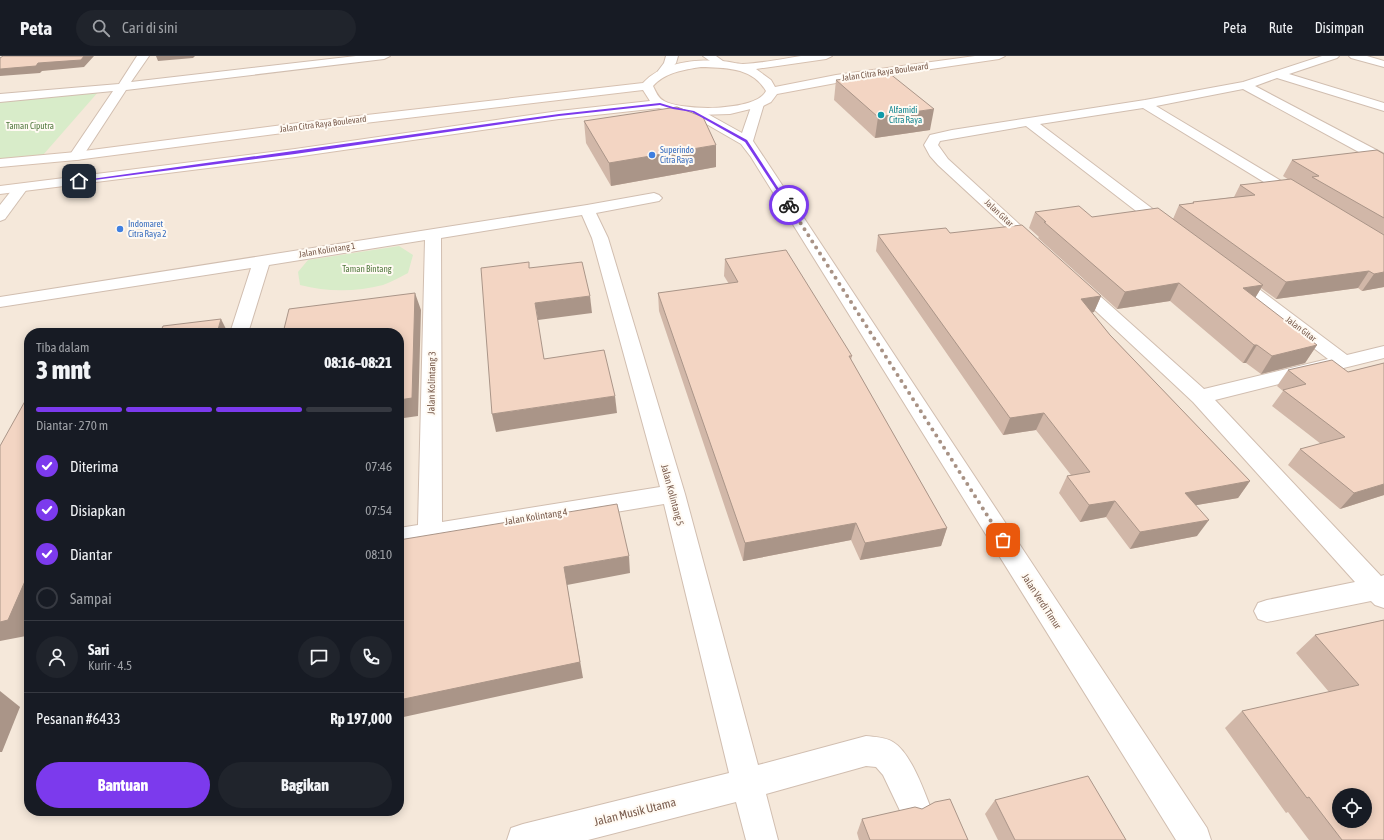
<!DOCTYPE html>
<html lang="id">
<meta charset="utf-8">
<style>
body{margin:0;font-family:"Asap Condensed",sans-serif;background:#20242c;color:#f1f3f6;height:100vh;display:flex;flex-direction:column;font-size:15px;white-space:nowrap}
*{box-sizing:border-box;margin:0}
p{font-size:13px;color:#9ea1a6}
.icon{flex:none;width:22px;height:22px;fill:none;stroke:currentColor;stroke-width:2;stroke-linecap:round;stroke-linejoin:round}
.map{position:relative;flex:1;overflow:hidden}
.sheet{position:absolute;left:24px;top:272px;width:380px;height:488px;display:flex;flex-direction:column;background:#171b24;border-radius:16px;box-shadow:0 2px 10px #0003}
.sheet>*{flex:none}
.tools{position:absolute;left:1332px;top:732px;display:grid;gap:8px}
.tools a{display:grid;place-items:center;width:40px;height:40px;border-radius:50%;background:#171b24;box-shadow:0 2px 10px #0003;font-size:20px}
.pin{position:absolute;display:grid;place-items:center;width:34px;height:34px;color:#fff;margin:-17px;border-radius:8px;box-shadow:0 2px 6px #0006}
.courier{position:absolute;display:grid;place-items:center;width:40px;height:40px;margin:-20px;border:3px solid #7c3aed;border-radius:50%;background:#fff;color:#222;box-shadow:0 1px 5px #0007}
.headline em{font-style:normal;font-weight:800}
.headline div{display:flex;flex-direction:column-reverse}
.headline{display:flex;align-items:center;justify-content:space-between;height:68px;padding:0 12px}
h1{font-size:26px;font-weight:800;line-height:30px}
.bar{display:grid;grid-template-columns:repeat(4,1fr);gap:6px 4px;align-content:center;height:48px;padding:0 12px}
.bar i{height:5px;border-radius:3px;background:#363941}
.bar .active{background:#7c3aed}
.bar p{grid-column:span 4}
.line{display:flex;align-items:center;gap:10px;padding:0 12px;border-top:1px solid #363941}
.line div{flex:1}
.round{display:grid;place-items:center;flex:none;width:42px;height:42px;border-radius:21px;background:#20242c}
ol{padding:0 12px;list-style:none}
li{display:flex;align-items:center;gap:12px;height:44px}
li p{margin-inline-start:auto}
li .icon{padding:4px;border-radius:50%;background:#7c3aed;color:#fff;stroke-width:4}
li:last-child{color:#9ea1a6}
li i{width:22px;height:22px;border:2px solid #363941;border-radius:50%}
.primary-button{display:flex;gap:8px;margin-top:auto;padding:8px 12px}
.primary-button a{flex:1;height:46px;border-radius:24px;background:#7c3aed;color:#fff;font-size:16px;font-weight:800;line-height:46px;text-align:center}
.primary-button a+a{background:#20242c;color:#f1f3f6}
header{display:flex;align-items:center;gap:24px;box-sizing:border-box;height:56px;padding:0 20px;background:#171b24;border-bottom:1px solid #363941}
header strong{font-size:19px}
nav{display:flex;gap:22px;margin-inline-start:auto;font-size:14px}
.search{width:280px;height:36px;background:#20242c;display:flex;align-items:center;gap:10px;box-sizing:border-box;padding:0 14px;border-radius:22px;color:#9ea1a6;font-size:15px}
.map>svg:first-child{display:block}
.residential{fill:#f5e8da;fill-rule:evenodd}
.green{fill:#d8ecc9}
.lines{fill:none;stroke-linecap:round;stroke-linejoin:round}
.minor-casing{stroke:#d1beb0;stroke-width:2}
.tertiary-casing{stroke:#d1beb0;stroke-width:2}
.secondary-casing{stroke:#d6c0b0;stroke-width:2}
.minor{fill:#fff;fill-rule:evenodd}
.tertiary{fill:#fff;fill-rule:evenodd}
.secondary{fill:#fff;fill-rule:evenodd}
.wall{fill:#d1b7a8}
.shaded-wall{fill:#aa9588}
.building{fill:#f3d5c3;stroke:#aa9588;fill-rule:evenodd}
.route{fill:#7c3aed}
.done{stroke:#a89285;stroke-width:4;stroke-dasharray:0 7.2}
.culture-dot{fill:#0f9aa8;stroke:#fffaf3;stroke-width:1.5}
.shop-dot{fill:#3f7fe0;stroke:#fffaf3;stroke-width:1.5}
.labels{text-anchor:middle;stroke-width:4;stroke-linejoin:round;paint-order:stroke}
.far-street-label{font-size:9px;fill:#7a5c4d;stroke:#fffaf3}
.far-culture-label{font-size:9px;fill:#0d838f;stroke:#fffaf3;text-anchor:start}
.far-park-label{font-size:9px;fill:#537a41;stroke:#fffaf3}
.far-shop-label{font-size:9px;fill:#366cbe;stroke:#fffaf3;text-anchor:start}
.street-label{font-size:10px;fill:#7a5c4d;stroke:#fffaf3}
.near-street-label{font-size:12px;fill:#7a5c4d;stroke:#fffaf3}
</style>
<header>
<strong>Peta</strong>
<div class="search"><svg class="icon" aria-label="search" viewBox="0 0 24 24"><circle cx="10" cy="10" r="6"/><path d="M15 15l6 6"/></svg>Cari di sini</div>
<nav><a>Peta</a><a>Rute</a><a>Disimpan</a></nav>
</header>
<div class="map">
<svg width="1384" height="784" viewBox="0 0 1384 784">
<rect width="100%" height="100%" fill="#fdf6ec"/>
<path class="residential" d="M0,0H1384V784H0ZM29,277H399V755H29ZM1339,739H1365V765H1339Z"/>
<g class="green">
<path d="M99,35L36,107L0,110V42Z"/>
<path d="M399,190L413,199L408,217C400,221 391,226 383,229C356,236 327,236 300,229L298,216L308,204Z"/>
</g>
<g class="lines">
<g class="minor-casing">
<g id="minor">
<path d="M137,0H149L131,26L356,0H390L384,3L126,34L81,103L76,104L71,103L69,100L113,35L0,46V38L119,28Z"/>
<path d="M666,0H678L676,7L668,17H660L658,15L664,7Z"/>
<path d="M703,0H716L727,8L725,10H717Z"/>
<path d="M1322,0H1339L1337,2L1289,18L1384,47V55L1277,22L1255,30L1384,98V108L1379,107L1243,33L1156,50L1303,138L1305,141L1303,144L1298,145L1293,144L1143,52L1040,68L1174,169L1176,172L1174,175L1168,177L1162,175L1026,70L940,85L938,89L948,103L1043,190L1041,193L1035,195L1029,193L938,109L930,100L924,89L930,79L952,74L1145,44L1243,26Z"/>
<path d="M1349,0H1367L1384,5V11L1351,2Z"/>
<path d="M20,129L25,130L27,133L5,163L0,165V149L15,130Z"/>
<path d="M654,137L659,139L662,142L659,145L596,157L608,182L685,438L758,709L866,680C875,681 885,681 893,686C910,696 923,732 930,750L925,761L914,766L903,761L883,719L876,711L866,710L766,738L778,784H746L736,746L588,784H507L511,772L523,768L729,717L664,448L399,492V472L418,469L425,184L269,209L248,277H230L251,212L0,251V241L587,149ZM582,159L592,182L660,431L442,466L441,182Z"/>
<path d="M1233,217L1239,218L1347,299L1384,290V302L1215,344L1381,520L1384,519V552L1375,549L1371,545L1267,566L1258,563L1254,555L1258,547L1267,544L1355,526L1193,346L1067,228L1070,224L1076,223L1082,224L1204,333L1328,303L1227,226L1224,222L1227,218Z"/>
</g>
</g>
<g class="tertiary-casing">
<path id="tertiary" d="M758,44L762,45L764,48L753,85L1207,772L1211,784H1176L751,101L741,88L689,58L687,55L689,52H697L742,77L752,48L754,45Z"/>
</g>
<g class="secondary-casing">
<path id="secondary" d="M801,0H832L826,3L756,13L771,24L775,31L836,19L975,0H1005L999,3L836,27L777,38L771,46L763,50L730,58L697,59L681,58L659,52L559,63L295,101L0,138V130L295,93L559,55L650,45L643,34L306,74L76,104L0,111V103L76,96L306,66L643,27C662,6 695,3 721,5C728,5 736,8 743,8C762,7 782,3 801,0ZM701,11C726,12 752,11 766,35C756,56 682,55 664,45C658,42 656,36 653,30C666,16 683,14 701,11Z"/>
</g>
<use href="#minor" class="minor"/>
<use href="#tertiary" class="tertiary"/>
<use href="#secondary" class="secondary"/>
</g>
<g class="wall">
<path d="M836,24L930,74L875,82L834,44Z"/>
<path d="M584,65L716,111L611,130L586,87Z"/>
<path d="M1384,98V231L1362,235L1358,232L1276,243L1261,232L1255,242L1317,289L1305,307L1261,318L1246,307H1243L1170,245L1117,253L1038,182L1039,181L1029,172L1035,156L1092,161L1173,163L1179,149L1192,147L1193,146L1234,141L1240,129L1289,124L1283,120L1292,104Z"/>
<path d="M878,179L1101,240L1094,256L1092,257L1110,279L1250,425L1238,442L1196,449L1197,480L1130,493L1106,461L1080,466L1059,437L1067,420L1071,419L1036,374L1003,379L876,195Z"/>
<path d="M725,203L852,300L851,304L947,472L941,490L860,504L851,484L743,505L659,255L658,237L729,228L724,220Z"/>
<path d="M1384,307V439L1340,453L1288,409L1300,393L1321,388L1272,350L1283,335L1277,330L1288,314L1348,316Z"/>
<path d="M1384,564V784H1309L1288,756L1286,757L1225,672L1242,655L1329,636L1296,597L1315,579Z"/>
<path d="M995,744L1126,784H998L985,758Z"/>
<path d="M862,763L968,784H859L857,777Z"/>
</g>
<g class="shaded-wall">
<path d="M84,0H94L84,11L42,15L40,17L0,20V13Z"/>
<path d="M156,0H195L193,2L158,5Z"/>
<path d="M934,53L930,74L875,82L878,61Z"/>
<path d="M716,89V111L611,130L609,107Z"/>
<path d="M1369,215L1358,232L1276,243L1286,226Z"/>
<path d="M1384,216V231L1362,235L1374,218Z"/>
<path d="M1179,227L1170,245L1117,253L1125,236Z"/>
<path d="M1263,229L1252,247L1243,232Z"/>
<path d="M415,237L421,254L418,360L404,362L401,419H399V344Z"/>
<path d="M590,240L592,257L538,264L535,247Z"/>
<path d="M1101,240L1094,256L1074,259L1081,243Z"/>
<path d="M221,263L228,277H217Z"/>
<path d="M1254,289H1257L1246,307H1243Z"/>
<path d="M1317,289L1305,307L1261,318L1272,300Z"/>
<path d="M615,340L617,357L496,376L492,358Z"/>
<path d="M1044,357L1036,374L1003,379L1010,362Z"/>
<path d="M1250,425L1238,442L1174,453L1185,437Z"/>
<path d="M1384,428V439L1340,453L1354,437Z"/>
<path d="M1115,445L1106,461L1080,466L1089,449Z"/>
<path d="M1209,464L1197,480L1130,493L1140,476Z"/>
<path d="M856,467L851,484L743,505L745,487Z"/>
<path d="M947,472L941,490L860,504L865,487Z"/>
<path d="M629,500L630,517L567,529L583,622L399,662V644L564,511Z"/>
<path d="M29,516V572L26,580L0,585V566Z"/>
<path d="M0,635L20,651L2,696H0Z"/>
</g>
<g class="building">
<path d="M3,0H84L81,4L38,7L36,10L0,13V2Z"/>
<path d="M889,17L934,53L878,61L836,24Z"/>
<path d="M677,51L703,61L716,89L609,107L584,65Z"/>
<path d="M1377,94L1384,98V162L1312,121L1319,120L1292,104Z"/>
<path d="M1291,123L1384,179V216L1374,218L1369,215L1286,226L1179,149L1194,147L1193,146L1255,139L1240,129Z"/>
<path d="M1079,150L1092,161L1158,152L1263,229L1243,232L1317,289L1272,300L1257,289H1254L1179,227L1125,236L1044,166H1046L1035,156Z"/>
<path d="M1022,169L1101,240L1081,243L1110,279L1250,425L1185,437L1209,464L1140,476L1115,445L1089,449L1067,420L1090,416L1044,357L1010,362L878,179L946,172L950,177Z"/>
<path d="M786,194L852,300H849L947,472L865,487L856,467L745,487L658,237L738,226L725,203Z"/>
<path d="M529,206V212L582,206L590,240L535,247L544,303L604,294L615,340L492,358L481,212Z"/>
<path d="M415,237L412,342L399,344V277H283L289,253Z"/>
<path d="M221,263L217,277H158H160L163,270Z"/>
<path d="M1332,304L1348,316L1384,307V428L1354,437L1300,393L1345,381L1283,334L1306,328L1288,314Z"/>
<path d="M29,338V516L8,564L0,566V390Z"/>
<path d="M617,448L629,500L564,511L580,606L399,644V484Z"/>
<path d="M1384,564V784H1342L1309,741L1307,742L1242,655L1359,629L1315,579ZM1339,739H1365V765H1339Z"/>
<path d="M1088,720L1126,784H1015L995,744Z"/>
<path d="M950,743L968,784H870L862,763L915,751L922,753L935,746Z"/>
</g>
<path class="route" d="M660,47L673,51L694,55L747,84L790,150H787L745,86L692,56L673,53L660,49L559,60L295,98L79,126L77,125L559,58Z"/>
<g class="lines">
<path class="done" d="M789,149L1003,484"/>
</g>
<circle class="culture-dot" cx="881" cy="59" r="4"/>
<g class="shop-dot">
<circle cx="652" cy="99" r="4"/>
<circle cx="120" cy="173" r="4"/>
</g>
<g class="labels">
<g class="far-street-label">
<text transform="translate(885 16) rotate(-8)" y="3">Jalan Citra Raya Boulevard</text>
<text transform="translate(323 68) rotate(-7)" y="3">Jalan Citra Raya Boulevard</text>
<text transform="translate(999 157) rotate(43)" y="3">Jalan Gitar</text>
<text transform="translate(327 194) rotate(-9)" y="3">Jalan Kolintang 1</text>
<text transform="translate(1301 273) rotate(37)" y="3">Jalan Gitar</text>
</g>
<g class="far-culture-label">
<text x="889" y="57">Alfamidi<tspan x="889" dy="10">Citra Raya</tspan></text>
</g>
<g class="far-park-label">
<text x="30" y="73">Taman Ciputra</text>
<text x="367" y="216">Taman Bintang</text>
</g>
<g class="far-shop-label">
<text x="660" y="97">Superindo<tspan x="660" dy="10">Citra Raya</tspan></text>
<text x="128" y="171">Indomaret<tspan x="128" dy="10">Citra Raya 2</tspan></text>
</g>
<g class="street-label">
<text transform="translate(431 327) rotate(-89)" y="4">Jalan Kolintang 3</text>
<text transform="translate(673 439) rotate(75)" y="4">Jalan Kolintang 5</text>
<text transform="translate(536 460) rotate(-9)" y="4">Jalan Kolintang 4</text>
<text transform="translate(1042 545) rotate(57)" y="4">Jalan Verdi Timur</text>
</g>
<g class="near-street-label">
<text transform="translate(635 756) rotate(-14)" y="4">Jalan Musik Utama</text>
</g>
</g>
</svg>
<div class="tools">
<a><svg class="icon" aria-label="locate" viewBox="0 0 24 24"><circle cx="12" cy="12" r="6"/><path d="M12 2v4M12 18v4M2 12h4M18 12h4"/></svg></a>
</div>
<div class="pin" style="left:1003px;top:484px;background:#ea580c"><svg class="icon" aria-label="bag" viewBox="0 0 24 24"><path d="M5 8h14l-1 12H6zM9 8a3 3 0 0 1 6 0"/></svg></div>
<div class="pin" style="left:79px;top:125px;background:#1f2937"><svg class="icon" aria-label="home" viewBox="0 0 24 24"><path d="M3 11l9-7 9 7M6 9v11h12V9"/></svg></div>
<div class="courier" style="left:789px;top:149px"><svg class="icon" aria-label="bike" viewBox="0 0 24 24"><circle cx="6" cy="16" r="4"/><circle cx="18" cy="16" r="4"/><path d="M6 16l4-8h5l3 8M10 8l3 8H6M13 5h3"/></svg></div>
<section class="sheet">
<div class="headline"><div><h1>3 mnt</h1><p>Tiba dalam</p></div><em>08:16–08:21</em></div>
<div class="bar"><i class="active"></i><i class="active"></i><i class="active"></i><i></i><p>Diantar · 270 m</p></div>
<ol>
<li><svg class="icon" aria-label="check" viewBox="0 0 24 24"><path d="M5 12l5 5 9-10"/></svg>Diterima<p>07:46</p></li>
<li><svg class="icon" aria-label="check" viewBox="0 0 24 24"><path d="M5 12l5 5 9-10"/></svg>Disiapkan<p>07:54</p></li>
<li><svg class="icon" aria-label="check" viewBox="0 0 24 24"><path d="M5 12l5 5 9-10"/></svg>Diantar<p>08:10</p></li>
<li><i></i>Sampai</li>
</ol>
<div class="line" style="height:72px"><a class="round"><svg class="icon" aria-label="person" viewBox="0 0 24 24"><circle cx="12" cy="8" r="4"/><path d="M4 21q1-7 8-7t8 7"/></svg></a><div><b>Sari</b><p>Kurir · 4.5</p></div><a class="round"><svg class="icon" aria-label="chat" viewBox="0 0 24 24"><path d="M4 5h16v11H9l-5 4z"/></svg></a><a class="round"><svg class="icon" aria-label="phone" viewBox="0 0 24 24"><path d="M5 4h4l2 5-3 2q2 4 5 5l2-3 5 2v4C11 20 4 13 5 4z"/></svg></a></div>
<div class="line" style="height:52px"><div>Pesanan #6433</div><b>Rp 197,000</b></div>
<div class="primary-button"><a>Bantuan</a><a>Bagikan</a></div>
</section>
</div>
